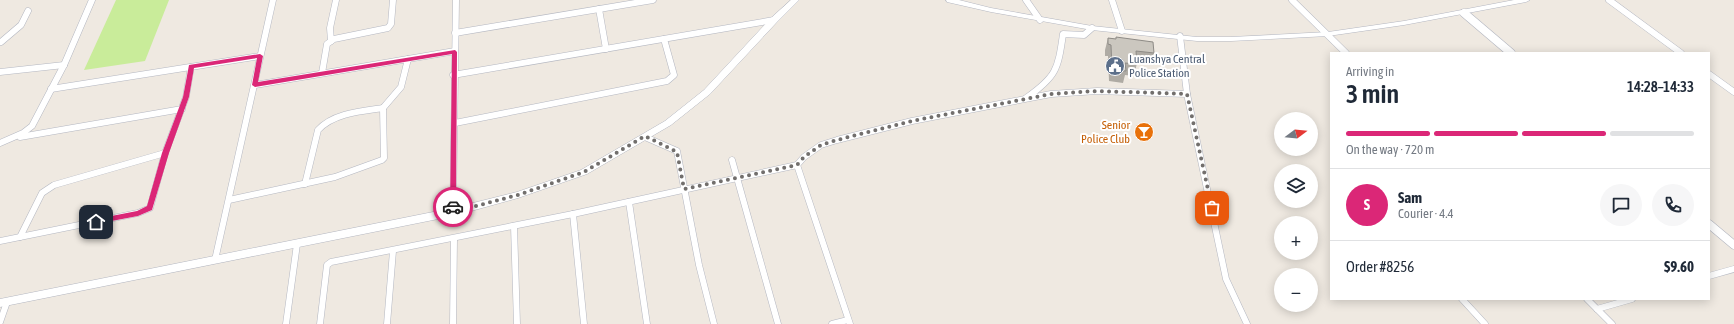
<!DOCTYPE html>
<meta charset="utf-8">
<style>
body{margin:0;font-family:"Asap Condensed",sans-serif;background:#f6f6f7;color:#1f2937;height:100vh;display:flex;flex-direction:column;font-size:15px;white-space:nowrap}
*{box-sizing:border-box;margin:0}
p{font-size:13px;color:#747a83}
.icon{flex:none;width:22px;height:22px;fill:none;stroke:currentColor;stroke-width:2;stroke-linecap:round;stroke-linejoin:round}
.map{position:relative;flex:1;overflow:hidden}
.panel{position:absolute;left:1330px;top:52px;width:380px;height:248px;display:flex;flex-direction:column;background:#fff;border-radius:0px;box-shadow:0 2px 10px #0003}
.panel>*{flex:none}
.needle{width:26px;rotate:74deg}
.controls{position:absolute;left:1274px;top:112px;display:grid;gap:8px}
.controls a{display:grid;place-items:center;width:44px;height:44px;border-radius:50%;background:#fff;box-shadow:0 2px 10px #0003;font-size:20px}
.pin{position:absolute;display:grid;place-items:center;width:34px;height:34px;color:#fff;margin:-17px;border-radius:8px;box-shadow:0 2px 6px #0006}
.courier{position:absolute;display:grid;place-items:center;width:40px;height:40px;margin:-20px;border:3px solid #db2777;border-radius:50%;background:#fff;color:#222;box-shadow:0 1px 5px #0007}
.headline em{font-style:normal;font-weight:600}
.headline div{display:flex;flex-direction:column-reverse}
.headline{display:flex;align-items:center;justify-content:space-between;height:68px;padding:0 16px}
h1{font-size:26px;font-weight:600;line-height:30px}
.bar{display:grid;grid-template-columns:repeat(4,1fr);gap:6px 4px;align-content:center;height:48px;padding:0 16px}
.bar i{height:5px;border-radius:3px;background:#e0e1e3}
.bar .selected{background:#db2777}
.bar p{grid-column:span 4}
.line{display:flex;align-items:center;gap:10px;padding:0 16px;border-top:1px solid #e0e1e3}
.line div{flex:1}
.round{display:grid;place-items:center;flex:none;width:42px;height:42px;border-radius:21px;background:#f6f6f7}
.map>svg:first-child{display:block}
.pitch{fill:#c9ec9a}
.lines{fill:none;stroke-linecap:round;stroke-linejoin:round}
.minor-casing{stroke:#b4b7c1;stroke-width:7}
.tertiary-casing{stroke:#b4b7c1;stroke-width:9}
.secondary-casing{stroke:#b4b7c1;stroke-width:1}
.minor{stroke:#fff;stroke-width:6}
.tertiary{stroke:#fff;stroke-width:8}
.secondary{fill:#fff;fill-rule:evenodd}
.wall{fill:#afaba4}
.building{fill:#cbc7bf;stroke:#8e8b86}
.route{fill:#db2777}
.done{stroke:#726f6d;stroke-width:4;stroke-dasharray:0 7.2}
.labels{text-anchor:middle;stroke-width:4;stroke-linejoin:round;paint-order:stroke}
.service-label{font-size:12px;fill:#4e5e75;stroke:#fff;text-anchor:start}
.food-label{font-size:12px;fill:#c56008;stroke:#fff;text-anchor:end}
</style>
<div class="map">
<svg width="1734" height="324" viewBox="0 0 1734 324">
<rect width="100%" height="100%" fill="#efe9e1"/>
<path class="pitch" d="M116,0H169L145,61L84,70Z"/>
<g class="lines">
<g class="minor-casing">
<g id="minor">
<path d="M1026,0L1040,20"/>
<path d="M1112,0L1122,31"/>
<path d="M1292,0L1346,53"/>
<path d="M1609,0L1681,53"/>
<path d="M599,9L606,49"/>
<path d="M455,33L653,0"/>
<path d="M1180,36L1187,94L1226,279L1247,324"/>
<path d="M331,41L330,28L336,0"/>
<path d="M1,42L21,25L28,11"/>
<path d="M0,72L64,65"/>
<path d="M322,73L327,44L334,39L388,28L391,24L393,0"/>
<path d="M1709,74L1734,92"/>
<path d="M453,75L774,20"/>
<path d="M255,85L455,51"/>
<path d="M51,89L260,56"/>
<path d="M1026,98C1056,77 1058,70 1063,34L1084,35L1092,28"/>
<path d="M455,123L667,81L674,75L664,39"/>
<path d="M20,137L182,109"/>
<path d="M645,137L677,151L699,265L714,324"/>
<path d="M0,143L23,133L32,126L64,65L92,0"/>
<path d="M732,160L778,324"/>
<path d="M305,184L318,130C333,113 362,111 383,108"/>
<path d="M229,200L335,177L382,160L384,158L383,108L401,87L408,59"/>
<path d="M629,202L647,324"/>
<path d="M453,212L456,0"/>
<path d="M573,214L584,324"/>
<path d="M514,226L517,324"/>
<path d="M20,237L42,193L54,185L165,153"/>
<path d="M0,241L138,213L150,208L165,153L186,97L191,67"/>
<path d="M215,260L273,0"/>
<path d="M1709,276L1734,269"/>
<path d="M1462,299L1485,324"/>
<path d="M1587,299L1612,324"/>
<path d="M1597,309L1632,299"/>
<path d="M0,322L7,302"/>
<path d="M286,324L297,244"/>
<path d="M320,324L327,265L331,262L573,214L797,165"/>
<path d="M387,324L393,251"/>
<path d="M453,324L454,239"/>
<path d="M832,324L848,320"/>
<path d="M850,324L797,165L804,157L821,145L837,140L912,121L1051,94L1097,91L1187,94"/>
</g>
</g>
<g class="tertiary-casing">
<g id="tertiary">
<path d="M1464,13L1511,53"/>
<path d="M1709,224L1734,245"/>
</g>
</g>
<g class="secondary-casing">
<g id="secondary">
<path d="M791,0H799L777,22L710,94L671,125L587,174L518,198L453,216L0,307V299L453,208L517,192L581,170L665,121L704,90L771,18Z"/>
<path d="M946,0H959L991,8L1092,26L1197,37H1231L1328,32L1404,21L1514,0H1530L1526,2L1404,25L1328,36L1231,41H1197L1092,30L991,12L947,2Z"/>
</g>
</g>
<use href="#minor" class="minor"/>
<use href="#tertiary" class="tertiary"/>
<use href="#secondary" class="secondary"/>
</g>
<path class="wall" d="M1116,37L1154,53L1150,64L1137,63L1134,76L1125,75L1123,83L1109,81L1108,56H1105V50L1108,38L1116,39Z"/>
<path class="building" d="M1116,37L1153,42L1154,53L1136,51L1137,64L1125,63L1126,71L1112,70L1111,45L1108,44V38L1116,39Z"/>
<path class="route" d="M455,50L457,52L456,209L453,210L450,207L452,54L255,87L252,85L257,58L194,68L189,97L169,153L152,210L138,216L96,224L93,222L96,219L137,211L147,206L162,153L183,97L189,65L260,54L263,56L258,82Z"/>
<g class="lines">
<path class="done" d="M453,207V212L518,195L584,172L645,136L677,152L684,189L797,165L804,157L821,145L837,140L912,121L1051,94L1097,91L1187,94L1212,208"/>
</g>
<defs>
<g id="civic-disc" transform="scale(1)"><circle r="9.5" fill="#5c6f8a" stroke="#fff"/><path d="M-.6-6.5H3V-4.5H.6V-3L4-1V1h2V6H-6V1h2V-1L-.6-3ZM-1.2 2.5V6h2.4V2.5Z" fill="#fff"/></g>
<g id="bar-disc" transform="scale(1)"><circle r="9.5" fill="#e8710a" stroke="#fff"/><path d="M-6-5H6L.8 .8V4.5H3.5V6h-7V4.5H-.8V.8Z" fill="#fff"/></g>
</defs>
<g fill-rule="evenodd">
<use href="#civic-disc" x="1115" y="66"/>
<use href="#bar-disc" x="1144" y="132"/>
</g>
<g class="labels">
<g class="service-label">
<text x="1129" y="63">Luanshya Central<tspan x="1129" dy="14">Police Station</tspan></text>
</g>
<g class="food-label">
<text x="1130" y="129">Senior<tspan x="1130" dy="14">Police Club</tspan></text>
</g>
</g>
</svg>
<div class="controls">
<a><svg class="needle" viewBox="-14 -14 28 28"><path d="M0-13l5 13h-10z" fill="#e53935"/><path d="M0 13l5-13h-10z" fill="#747a83"/></svg></a>
<a><svg class="icon" aria-label="layers" viewBox="0 0 24 24"><path d="M12 4l9 5-9 5-9-5zM3 14l9 5 9-5"/></svg></a>
<a>+</a>
<a>−</a>
</div>
<div class="pin" style="left:1212px;top:208px;background:#ea580c"><svg class="icon" aria-label="bag" viewBox="0 0 24 24"><path d="M5 8h14l-1 12H6zM9 8a3 3 0 0 1 6 0"/></svg></div>
<div class="pin" style="left:96px;top:222px;background:#1f2937"><svg class="icon" aria-label="home" viewBox="0 0 24 24"><path d="M3 11l9-7 9 7M6 9v11h12V9"/></svg></div>
<div class="courier" style="left:453px;top:207px"><svg class="icon" aria-label="car" viewBox="0 0 24 24"><path d="M5 17H2v-5l4-1 3-4h7l3 4 3 1v5h-3M9 17h6M6 11h13"/><circle cx="7" cy="17" r="2"/><circle cx="17" cy="17" r="2"/></svg></div>
<section class="panel">
<div class="headline"><div><h1>3 min</h1><p>Arriving in</p></div><em>14:28–14:33</em></div>
<div class="bar"><i class="selected"></i><i class="selected"></i><i class="selected"></i><i></i><p>On the way · 720 m</p></div>
<div class="line" style="height:72px"><b class="round" style="background:#db2777;color:#fff">S</b><div><b>Sam</b><p>Courier · 4.4</p></div><a class="round"><svg class="icon" aria-label="chat" viewBox="0 0 24 24"><path d="M4 5h16v11H9l-5 4z"/></svg></a><a class="round"><svg class="icon" aria-label="phone" viewBox="0 0 24 24"><path d="M5 4h4l2 5-3 2q2 4 5 5l2-3 5 2v4C11 20 4 13 5 4z"/></svg></a></div>
<div class="line" style="height:52px"><div>Order #8256</div><b>$9.60</b></div>
</section>
</div>
